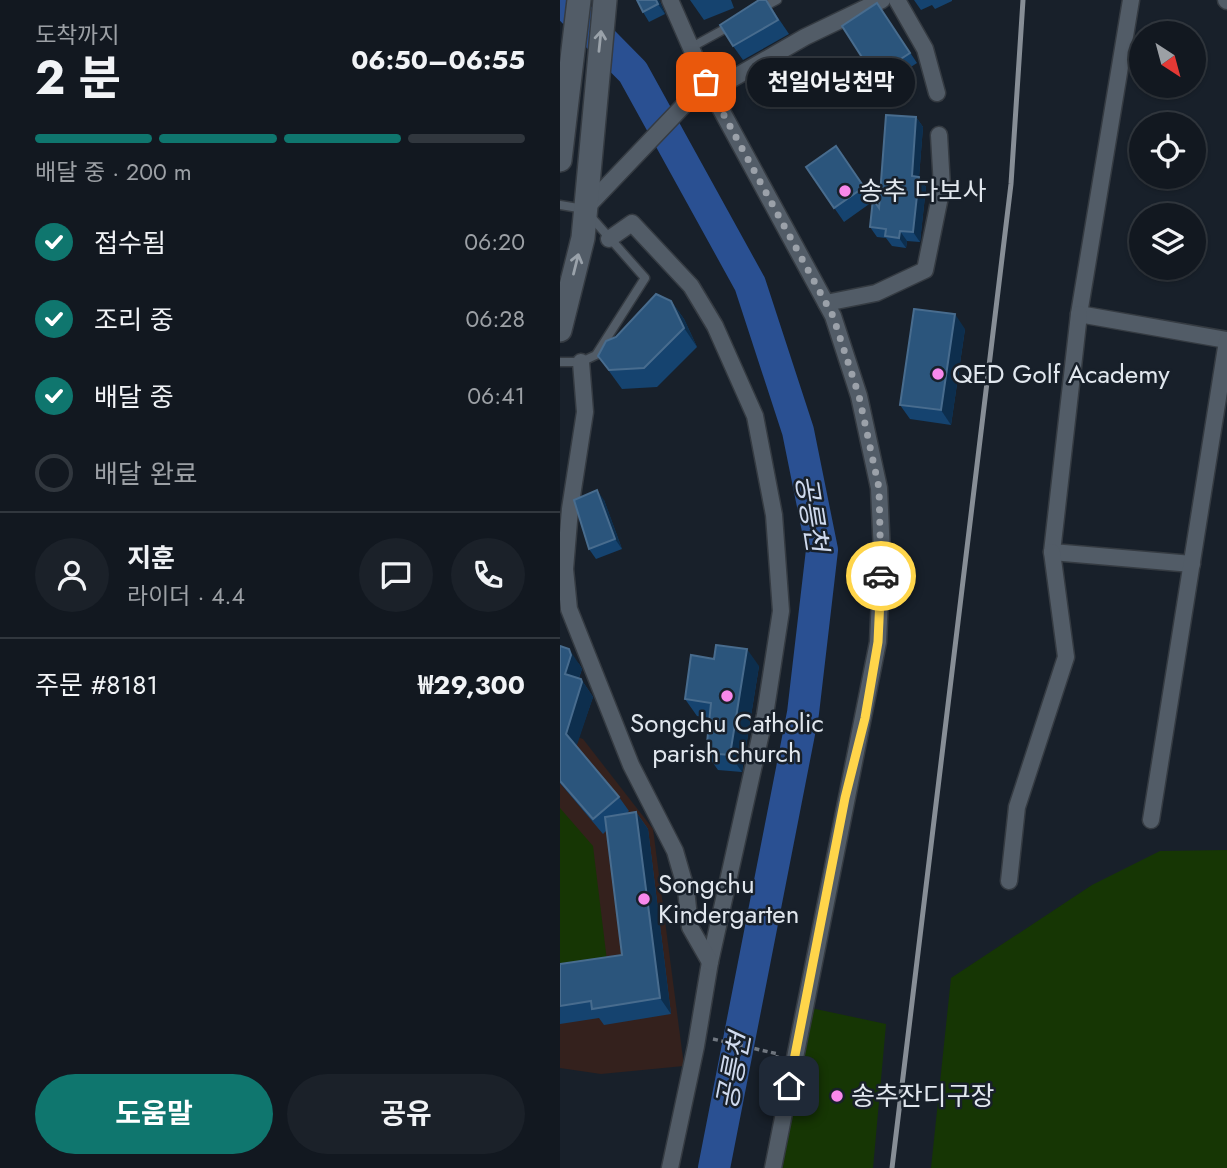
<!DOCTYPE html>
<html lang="ko">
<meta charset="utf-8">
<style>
body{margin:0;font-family:Jost,"Noto Sans KR",sans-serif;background:#1b2129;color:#f1f3f6;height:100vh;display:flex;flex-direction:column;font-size:26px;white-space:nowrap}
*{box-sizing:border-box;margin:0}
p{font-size:23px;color:#9ca0a5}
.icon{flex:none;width:38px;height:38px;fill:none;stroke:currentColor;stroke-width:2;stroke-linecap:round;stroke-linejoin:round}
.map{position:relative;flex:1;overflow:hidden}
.side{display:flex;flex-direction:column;background:#121820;width:560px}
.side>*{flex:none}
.needle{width:46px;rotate:144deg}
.fabs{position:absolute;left:569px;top:21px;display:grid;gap:14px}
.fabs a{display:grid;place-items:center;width:77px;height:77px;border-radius:50%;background:#121820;box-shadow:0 2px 5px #0004,0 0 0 2px #31373e;font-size:35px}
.pin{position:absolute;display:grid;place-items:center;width:60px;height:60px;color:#fff;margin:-30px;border-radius:14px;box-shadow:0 4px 10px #0006}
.courier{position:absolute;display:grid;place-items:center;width:70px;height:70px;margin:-35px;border:5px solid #ffd54a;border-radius:50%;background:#fff;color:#222;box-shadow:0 2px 9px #0007}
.bubble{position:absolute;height:49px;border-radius:24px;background:#121820;box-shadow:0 2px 5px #0004,0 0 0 2px #31373e;font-size:23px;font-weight:700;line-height:49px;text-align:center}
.headline em{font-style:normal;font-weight:700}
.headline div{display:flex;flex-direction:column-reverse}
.headline{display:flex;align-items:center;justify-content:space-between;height:119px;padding:0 35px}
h1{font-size:46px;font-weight:700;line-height:52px}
.bar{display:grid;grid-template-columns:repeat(4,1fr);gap:10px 7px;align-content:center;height:84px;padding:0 35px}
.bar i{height:9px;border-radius:5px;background:#31373e}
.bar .active{background:#0f766e}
.bar p{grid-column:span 4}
.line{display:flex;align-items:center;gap:18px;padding:0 35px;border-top:2px solid #31373e}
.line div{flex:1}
.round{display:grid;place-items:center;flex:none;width:74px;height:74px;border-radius:37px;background:#1b2129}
ol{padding:0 35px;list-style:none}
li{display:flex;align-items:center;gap:21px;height:77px}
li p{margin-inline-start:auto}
li .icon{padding:7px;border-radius:50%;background:#0f766e;color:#fff;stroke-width:4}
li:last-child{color:#9ca0a5}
li i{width:38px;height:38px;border:4px solid #31373e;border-radius:50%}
.primary-button{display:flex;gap:14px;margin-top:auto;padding:14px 35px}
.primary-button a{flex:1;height:80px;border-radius:42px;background:#0f766e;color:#fff;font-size:28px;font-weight:700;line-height:80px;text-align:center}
.primary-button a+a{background:#1b2129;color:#f1f3f6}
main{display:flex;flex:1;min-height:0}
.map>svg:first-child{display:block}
.education{fill:#34211d}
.green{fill:#163604}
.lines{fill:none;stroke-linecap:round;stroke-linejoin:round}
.river{stroke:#2a5092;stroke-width:32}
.lane-casing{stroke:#353b42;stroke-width:11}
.street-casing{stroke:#353b42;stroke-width:19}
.secondary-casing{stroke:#353b42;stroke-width:26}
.path{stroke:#707780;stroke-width:3.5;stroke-dasharray:5 3.5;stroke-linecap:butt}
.lane{stroke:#525c67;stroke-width:8}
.street{stroke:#525c67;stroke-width:16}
.secondary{stroke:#525c67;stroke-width:23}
.rail{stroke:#878e96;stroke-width:5}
.wall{fill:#15436f}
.shaded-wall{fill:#0d2e4d}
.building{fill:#2b557c;stroke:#486c8e;stroke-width:2}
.oneway{stroke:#9aa2aa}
.done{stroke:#9ba1a9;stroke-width:7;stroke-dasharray:0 12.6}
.route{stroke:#ffd54a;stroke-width:9}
.poi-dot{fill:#f888eb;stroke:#18202a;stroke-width:2.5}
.labels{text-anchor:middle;stroke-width:5;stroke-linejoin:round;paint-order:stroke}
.poi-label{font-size:26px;fill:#e1e7ee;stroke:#18202a;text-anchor:start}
.water-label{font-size:28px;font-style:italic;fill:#cfdaee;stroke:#18202a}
</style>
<main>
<section class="side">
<div class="headline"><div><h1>2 분</h1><p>도착까지</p></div><em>06:50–06:55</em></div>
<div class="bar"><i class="active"></i><i class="active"></i><i class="active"></i><i></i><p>배달 중 · 200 m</p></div>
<ol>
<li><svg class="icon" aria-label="check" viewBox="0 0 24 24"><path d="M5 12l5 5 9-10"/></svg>접수됨<p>06:20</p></li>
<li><svg class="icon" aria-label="check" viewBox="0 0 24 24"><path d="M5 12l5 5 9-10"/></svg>조리 중<p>06:28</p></li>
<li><svg class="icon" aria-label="check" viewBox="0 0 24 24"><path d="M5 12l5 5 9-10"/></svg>배달 중<p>06:41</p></li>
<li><i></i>배달 완료</li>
</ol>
<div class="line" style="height:126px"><a class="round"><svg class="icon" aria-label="person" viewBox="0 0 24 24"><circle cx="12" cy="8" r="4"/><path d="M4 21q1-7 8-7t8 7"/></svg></a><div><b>지훈</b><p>라이더 · 4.4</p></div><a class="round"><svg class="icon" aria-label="chat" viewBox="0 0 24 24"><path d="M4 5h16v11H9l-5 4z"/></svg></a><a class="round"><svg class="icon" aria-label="phone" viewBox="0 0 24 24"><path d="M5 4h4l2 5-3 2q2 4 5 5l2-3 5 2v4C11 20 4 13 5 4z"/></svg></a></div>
<div class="line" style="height:91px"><div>주문 #8181</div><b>₩29,300</b></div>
<div class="primary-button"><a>도움말</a><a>공유</a></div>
</section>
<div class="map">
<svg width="667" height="1168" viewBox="0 0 667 1168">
<rect width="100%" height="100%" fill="#18202a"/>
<path class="education" d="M0,731L23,739L93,829L124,1066L41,1074L0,1068Z"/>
<g class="green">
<path d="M0,808L33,846L48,969L0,975Z"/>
<path d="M667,850V1168H371L391,978L532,885L600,851Z"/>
<path d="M251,1008L326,1024L313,1168H219Z"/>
</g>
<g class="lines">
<path class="river" d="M2,0L73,72L190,284L238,431L262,550L243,713L154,1168"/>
<g class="lane-casing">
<g id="lane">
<path d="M200,9L217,0"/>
<path d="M130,48L170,26"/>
<path d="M0,205L24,209L85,278L36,355L21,362H0"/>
</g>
</g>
<g class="street-casing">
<g id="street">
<path d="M110,0L146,82L273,316L299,396L319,488L322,553L318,642L213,1168"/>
<path d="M337,0L365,49L377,93"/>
<path d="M571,0L519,314L667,340"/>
<path d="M666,0L667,1"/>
<path d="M151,91L245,37L322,0"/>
<path d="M25,209L146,82"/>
<path d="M49,239L72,223L131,286L155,326L195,416L214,515L221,611L205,715L150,962L136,1046L110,1168"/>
<path d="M266,303L316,293L365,270L382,187L379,135"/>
<path d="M519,314L492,552L632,564"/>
<path d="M21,362L25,412L10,509L5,569L9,609L71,765L115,851L126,889L130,927L150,962"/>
<path d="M591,820L667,341"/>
<path d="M449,881L457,807L506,657L492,552"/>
</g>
</g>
<g class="secondary-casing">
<g id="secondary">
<path d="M0,160L19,0"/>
<path d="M0,330L23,238L45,0"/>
</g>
</g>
<path class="path" d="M153,1039L218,1054L217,1057"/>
<use href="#lane" class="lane"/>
<use href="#street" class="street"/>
<use href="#secondary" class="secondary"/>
<path class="rail" d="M332,1168L451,184L463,0"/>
</g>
<g class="wall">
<path d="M77,0H99L105,14L89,22L83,12Z"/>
<path d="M130,0H171L174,8L144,20Z"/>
<path d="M206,0L229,34L183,60L173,46Z"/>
<path d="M354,0H392V1L375,9L372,5L361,10Z"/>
<path d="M324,13L357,63L321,86L314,76Z"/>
<path d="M356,117L363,127L359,177L366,187L360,242L347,241L346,248L332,246L326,238L317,237L310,227L312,202L284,222L246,167L276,146L319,208Z"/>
<path d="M111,301L124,319L137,347L97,387L62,389L38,356L56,337Z"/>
<path d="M405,329L391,425L350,419L340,405Z"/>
<path d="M44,500L62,549L36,559L29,549Z"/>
<path d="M0,646L19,664L22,669L19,678L21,679L33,697L16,746L59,797L69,811L66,814L76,812L88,829L111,1014L44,1025L39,1018L0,1024V964L62,955L47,830L43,834L0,783Z"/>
<path d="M199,666L182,772L158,770L146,753L149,718L137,716L125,699Z"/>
</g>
<g class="shaded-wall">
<path d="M96,0H99L105,14L98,4Z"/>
<path d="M356,117L363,127L359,177L366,187L360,242L353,232L352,176Z"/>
<path d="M340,231L347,241L346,248L339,238Z"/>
<path d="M111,301L124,319L137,347L124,328Z"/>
<path d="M395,314L405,329L391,425L381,410Z"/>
<path d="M37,490L44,500L62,549L55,539Z"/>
<path d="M9,649L19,664L22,669L15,688L5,674Z"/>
<path d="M187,649L199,666L182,772L170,755Z"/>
<path d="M21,679L33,697L16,748L6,734Z"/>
<path d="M76,812L88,829L111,1014L100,998Z"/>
</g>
<g class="building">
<path d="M77,0H96L98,4L83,12Z"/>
<path d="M199,0H206L218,20L173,46L160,25Z"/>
<path d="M317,3L350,53L314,76L282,26Z"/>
<path d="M326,115L356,117L352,176L359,177L353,232L340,231L339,238L325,236L326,229L310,227L313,199L319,208Z"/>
<path d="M276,146L304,187L274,208L246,167Z"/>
<path d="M96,294L111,301L124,328L84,368L49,370L38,356L46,341L56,337Z"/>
<path d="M354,309L395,314L381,410L340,405Z"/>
<path d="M37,490L55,539L29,549L14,500Z"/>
<path d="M156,645L187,649L170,755L146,753L151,703L125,699L131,655L154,659Z"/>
<path d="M0,646L9,649L11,655L5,674L21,679L22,682L6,734L59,797L33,819L0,781Z"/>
<path d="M76,812L100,998L32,1009L31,1001L0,1006V964L62,955L45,817Z"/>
</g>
<defs><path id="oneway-shaft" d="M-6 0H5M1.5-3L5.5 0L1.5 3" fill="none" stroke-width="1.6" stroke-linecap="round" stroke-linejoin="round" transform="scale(1.75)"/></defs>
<g class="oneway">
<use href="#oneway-shaft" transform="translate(40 41) rotate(-84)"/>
<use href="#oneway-shaft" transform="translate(16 264) rotate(-76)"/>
</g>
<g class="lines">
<path class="done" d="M146,82L273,316L299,396L319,488L321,576"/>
<path class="route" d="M229,1086L285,798L305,718L318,642L321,576"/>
</g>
<g class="poi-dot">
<circle cx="285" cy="191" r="7"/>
<circle cx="378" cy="374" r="7"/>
<circle cx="167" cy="696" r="7"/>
<circle cx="84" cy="899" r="7"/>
<circle cx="277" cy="1096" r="7"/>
</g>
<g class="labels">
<g class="poi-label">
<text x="299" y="200">송추 다보사</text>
<text x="392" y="383">QED Golf Academy</text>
<text x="167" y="732" text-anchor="middle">Songchu Catholic<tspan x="167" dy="30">parish church</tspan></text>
<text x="98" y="893">Songchu<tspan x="98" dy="30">Kindergarten</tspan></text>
<text x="291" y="1105">송추잔디구장</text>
</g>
<g class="water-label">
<text transform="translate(252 513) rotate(81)" y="10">공릉천</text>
<text transform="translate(173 1071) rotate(-79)" y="10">공릉천</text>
</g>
</g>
</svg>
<div class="fabs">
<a><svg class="needle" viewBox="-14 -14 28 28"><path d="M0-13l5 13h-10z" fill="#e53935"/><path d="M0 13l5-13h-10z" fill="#9ca0a5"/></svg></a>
<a><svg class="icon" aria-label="locate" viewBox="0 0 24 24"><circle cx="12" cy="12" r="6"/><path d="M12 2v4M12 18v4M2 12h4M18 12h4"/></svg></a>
<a><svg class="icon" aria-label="layers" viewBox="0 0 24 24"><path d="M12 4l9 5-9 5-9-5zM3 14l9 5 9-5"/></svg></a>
</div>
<div class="pin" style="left:146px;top:82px;background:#ea580c"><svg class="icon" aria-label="bag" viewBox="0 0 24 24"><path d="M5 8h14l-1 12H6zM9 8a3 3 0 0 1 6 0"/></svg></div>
<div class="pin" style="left:229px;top:1086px;background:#1f2937"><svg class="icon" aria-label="home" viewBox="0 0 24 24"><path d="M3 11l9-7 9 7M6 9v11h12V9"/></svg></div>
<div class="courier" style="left:321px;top:576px"><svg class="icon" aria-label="car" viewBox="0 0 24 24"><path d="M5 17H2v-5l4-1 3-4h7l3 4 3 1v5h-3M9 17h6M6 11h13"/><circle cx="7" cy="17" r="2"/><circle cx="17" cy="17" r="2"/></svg></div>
<div class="bubble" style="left:187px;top:58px;width:168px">천일어닝천막</div>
</div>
</main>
